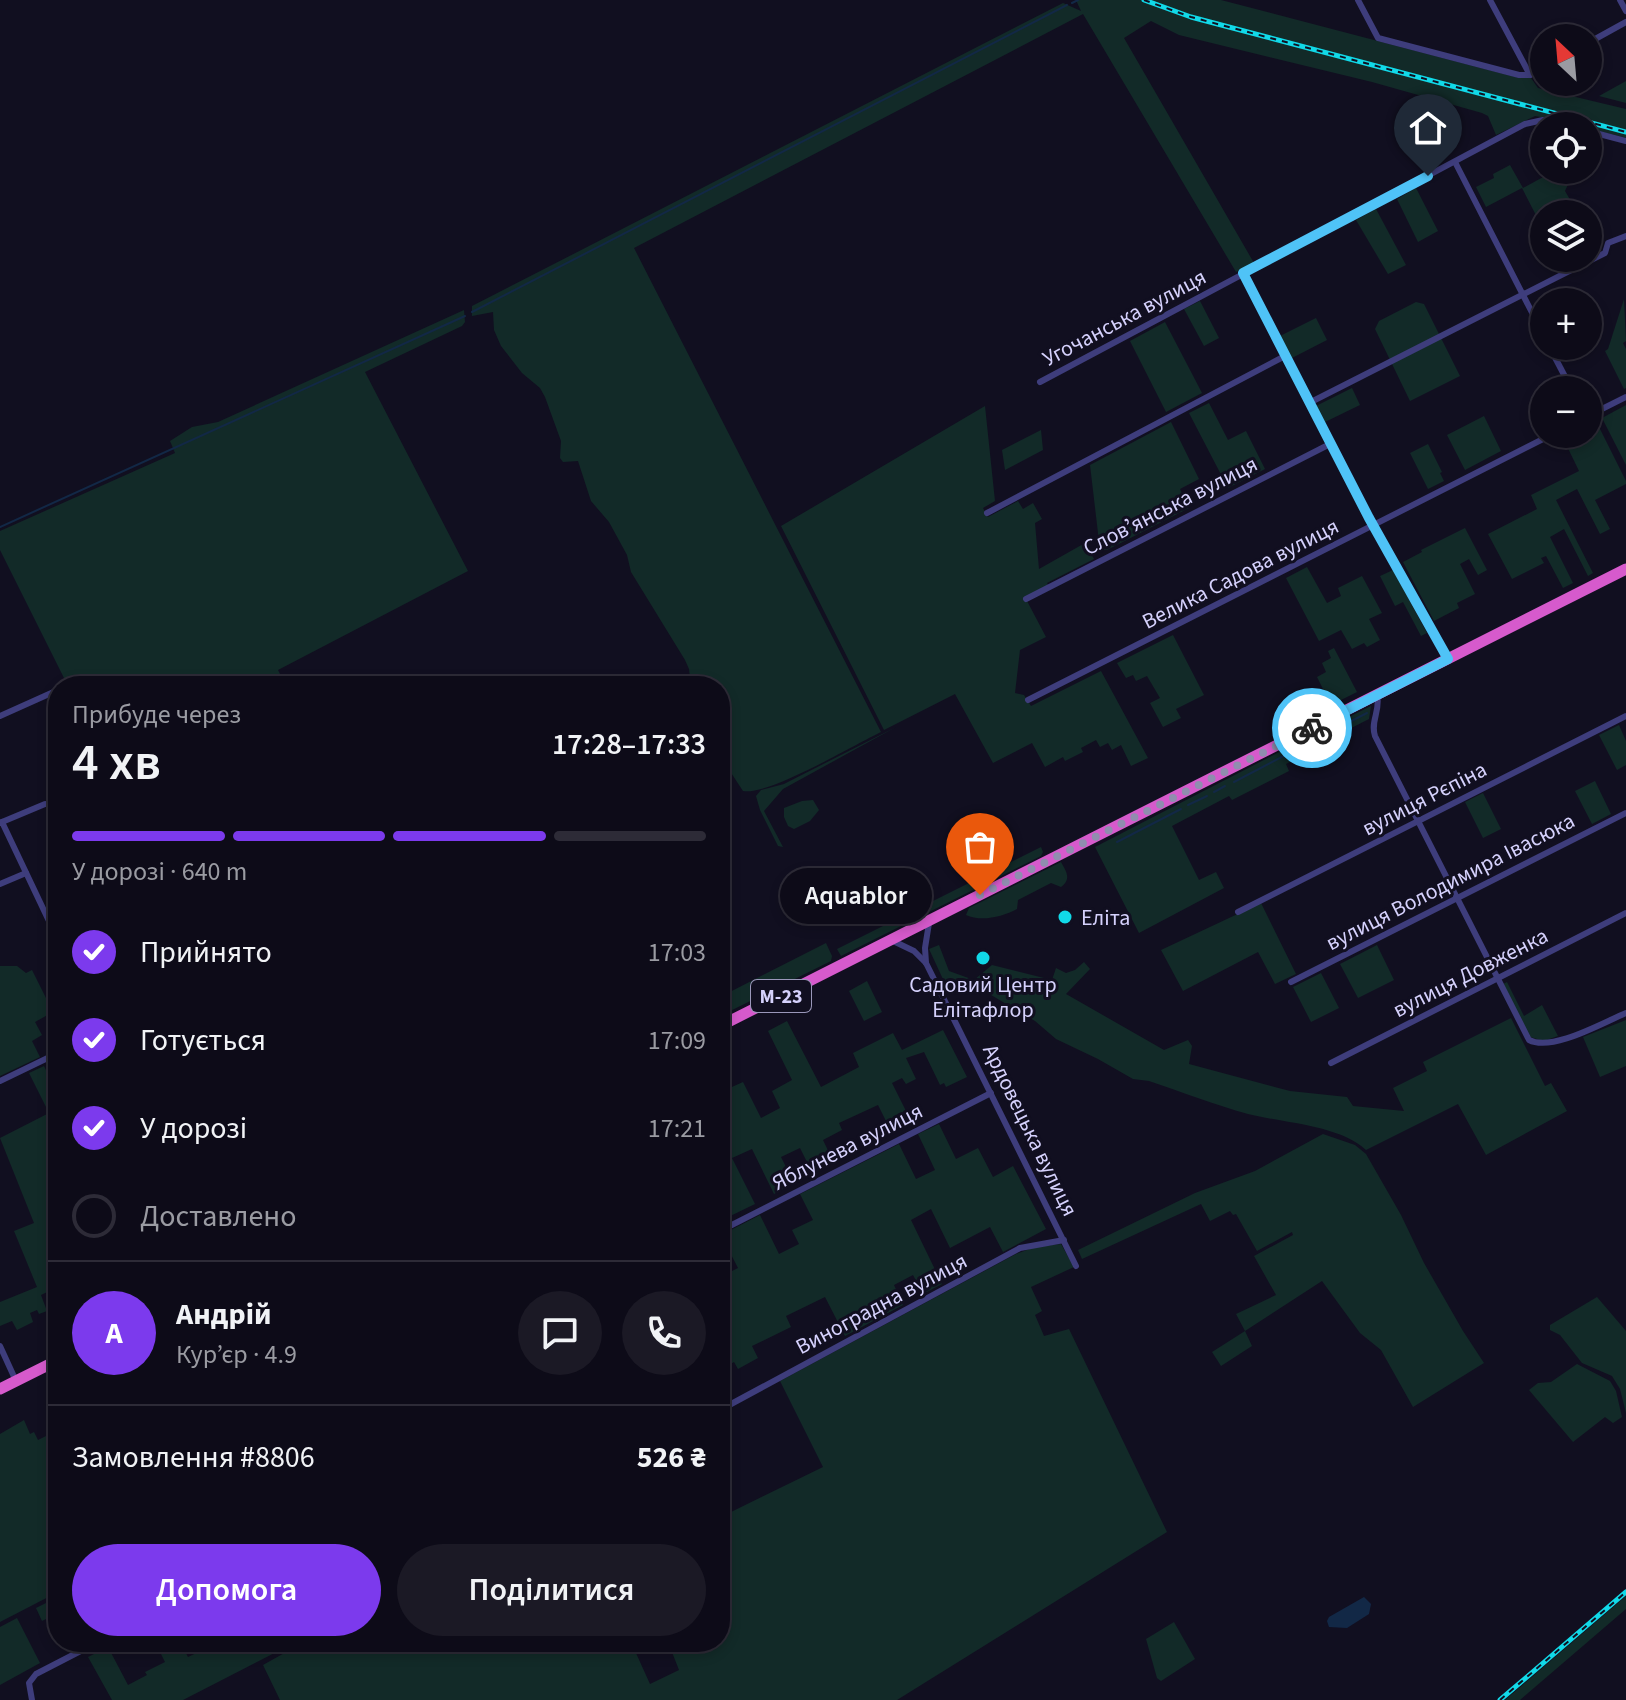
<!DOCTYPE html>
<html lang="uk">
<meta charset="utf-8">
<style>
body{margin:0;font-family:"Source Sans 3",sans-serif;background:#1b1925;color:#f1f3f6;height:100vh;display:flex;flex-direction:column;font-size:30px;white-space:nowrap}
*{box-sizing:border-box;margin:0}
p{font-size:26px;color:#9a9ba2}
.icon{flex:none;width:44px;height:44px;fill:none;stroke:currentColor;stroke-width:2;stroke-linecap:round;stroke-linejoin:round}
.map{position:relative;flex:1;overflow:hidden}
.panel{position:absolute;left:48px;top:676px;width:682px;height:976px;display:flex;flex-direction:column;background:#0d0b18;border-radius:32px;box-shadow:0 4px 12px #0003,0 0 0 2px #2d2b37}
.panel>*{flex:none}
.needle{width:52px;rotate:334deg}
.tools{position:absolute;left:1530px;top:24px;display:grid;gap:16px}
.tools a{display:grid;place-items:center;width:72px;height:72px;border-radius:50%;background:#0d0b18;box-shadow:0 4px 12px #0003,0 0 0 2px #2d2b37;font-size:40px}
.pin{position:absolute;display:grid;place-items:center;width:68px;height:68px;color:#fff;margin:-82px -34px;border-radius:50% 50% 50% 0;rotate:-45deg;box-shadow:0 0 8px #0007}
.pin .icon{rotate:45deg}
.courier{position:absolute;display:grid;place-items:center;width:80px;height:80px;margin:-40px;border:6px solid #4fc3f7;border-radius:50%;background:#fff;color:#222;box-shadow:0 2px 10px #0007}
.bubble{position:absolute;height:56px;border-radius:28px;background:#0d0b18;box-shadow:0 4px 12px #0003,0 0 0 2px #2d2b37;font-size:26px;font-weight:600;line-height:56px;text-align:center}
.head em{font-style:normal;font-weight:600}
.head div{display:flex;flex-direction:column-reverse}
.head{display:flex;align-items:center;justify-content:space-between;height:136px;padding:0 24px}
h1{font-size:52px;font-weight:600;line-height:60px}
.bar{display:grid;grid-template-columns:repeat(4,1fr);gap:12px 8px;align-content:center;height:96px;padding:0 24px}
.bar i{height:10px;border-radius:6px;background:#2d2b37}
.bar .on{background:#7c3aed}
.bar p{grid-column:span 4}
.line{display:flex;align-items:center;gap:20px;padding:0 24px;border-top:2px solid #2d2b37}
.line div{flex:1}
.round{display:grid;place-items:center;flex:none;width:84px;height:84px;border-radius:42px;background:#1b1925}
ol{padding:0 24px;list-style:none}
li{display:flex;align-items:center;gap:24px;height:88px}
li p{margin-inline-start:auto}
li .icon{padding:8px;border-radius:50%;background:#7c3aed;color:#fff;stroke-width:4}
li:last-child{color:#9a9ba2}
li i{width:44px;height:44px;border:4px solid #2d2b37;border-radius:50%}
.button{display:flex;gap:16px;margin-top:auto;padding:16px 24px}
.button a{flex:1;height:92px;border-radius:48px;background:#7c3aed;color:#fff;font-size:32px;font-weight:600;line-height:92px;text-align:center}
.button a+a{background:#1b1925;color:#f1f3f6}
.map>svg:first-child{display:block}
.green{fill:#122a28}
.water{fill:#122846}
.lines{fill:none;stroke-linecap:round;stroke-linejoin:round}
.stream{stroke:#122846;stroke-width:2}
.minor{stroke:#3e3d7c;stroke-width:6}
.trunk{stroke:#d65acc;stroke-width:11}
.rail-casing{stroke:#11d9e8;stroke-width:5}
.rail{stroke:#110f20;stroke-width:2;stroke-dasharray:6;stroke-linecap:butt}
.done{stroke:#908daf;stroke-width:8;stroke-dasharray:0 14.4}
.route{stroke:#4fc3f7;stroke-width:10}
.poi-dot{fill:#11d9e8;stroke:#110f20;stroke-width:3}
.labels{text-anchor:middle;stroke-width:6;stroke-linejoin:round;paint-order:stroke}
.shield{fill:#110f20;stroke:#9a97ba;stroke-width:2}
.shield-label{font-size:20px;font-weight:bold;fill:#d5d1fc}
.street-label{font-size:22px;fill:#d5d1fc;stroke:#110f20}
.poi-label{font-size:22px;fill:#d5d1fc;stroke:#110f20;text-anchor:start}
</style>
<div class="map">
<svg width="1626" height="1700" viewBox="0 0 1626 1700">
<rect width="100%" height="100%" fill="#110f20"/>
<g class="green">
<path d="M1076,0H1221L1519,78H1531L1538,88L1626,109V138L1588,128V126L1535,116L1496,135L1488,116L1482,113L1372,82L1179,35L1151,21L1124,38L1254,263L1236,272L1083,14L634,248L881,732C852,746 768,796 743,791L720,756V686H691L689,669L685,660L631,572L627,555L609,522L591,501L578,461L563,462L560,458L561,441L545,397L540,388L522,373L501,346L494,330L493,312L472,316V306L1063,3L1081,11Z"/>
<path d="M1626,81V103L1599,96Z"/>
<path d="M1510,165L1523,188L1556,170L1569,171L1570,180L1565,191L1575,208L1563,214H1544V224L1541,225L1522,188L1486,207L1476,187L1494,178L1493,174Z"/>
<path d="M1416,188L1438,231L1418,242L1397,199Z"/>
<path d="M1376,209L1406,265L1388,274L1356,220Z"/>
<path d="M1624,299L1626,341L1623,343L1626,349V388L1624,389L1605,351L1608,349Z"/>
<path d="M1200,301L1219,338L1204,346L1184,309Z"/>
<path d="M1416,302L1424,304L1460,376L1410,401L1375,329L1379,321Z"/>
<path d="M464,310L465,322L462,326L365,372L468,571L278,670L286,686H68L0,550V531L175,453L170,441L192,427L218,422Z"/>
<path d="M1316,318L1327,340L1292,358L1280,336Z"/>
<path d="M1165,322L1202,393L1166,412L1130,341Z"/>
<path d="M1352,388L1360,405L1325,422L1316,406Z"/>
<path d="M1209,403L1228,440L1246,431L1265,469L1228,488L1189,413Z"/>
<path d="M1626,405V465L1602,418Z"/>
<path d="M985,406L995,501L983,508L988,517L1018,501L1023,509L1033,503L1042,519L1035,523L1039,569L1085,543L1094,559L1047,583L1049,587L1026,599L1046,637L1020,650L1015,693L1024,695L1031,706L1101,671L1148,758L1131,766L1121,745L1112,750L1108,743L1100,747L1096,740L1081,748L1083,752L1065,761L1063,757L1045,767L1032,743L993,763L955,694L884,730L781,526Z"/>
<path d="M1484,416L1501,451L1465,470L1447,435Z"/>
<path d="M1595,419L1626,481V484L1595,500L1610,529L1600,534L1577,489L1556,500L1593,573L1588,576L1564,529L1550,537L1573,583L1563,588L1546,556L1541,558L1544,563L1512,579L1488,534L1537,509L1531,495L1579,471L1562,436L1588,434V423Z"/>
<path d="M1171,422L1199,479L1180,489L1189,508L1107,550H1100L1090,465Z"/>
<path d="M1041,430L1043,450L1005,470L1002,450Z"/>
<path d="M1428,444L1442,472L1440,473L1444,481L1428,489L1410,453Z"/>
<path d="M1465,528L1487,570L1478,575L1469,559L1460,564L1475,594L1457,603L1459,608L1434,621L1403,562L1422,552L1421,550Z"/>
<path d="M1307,567L1327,603L1341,596L1338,588L1362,576L1382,613L1369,619L1380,640L1367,647L1364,643L1352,649L1341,630L1319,641L1286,578Z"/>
<path d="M1393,570L1427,633L1421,636L1403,602L1395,606L1380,576Z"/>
<path d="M1173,635L1204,695L1176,709L1181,718L1163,727L1150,703L1160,698L1147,676L1136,681L1133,675L1126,678L1117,663Z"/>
<path d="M1334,648L1357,692L1331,705L1317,677L1326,672L1322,663L1331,658L1328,651Z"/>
<path d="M1371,706L1369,719L1310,749L1303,750L1297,743Z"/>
<path d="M1619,725L1626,741V765L1617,770L1599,735Z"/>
<path d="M896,727L783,789L764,811L783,847L778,846L760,810L756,796L761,790L784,784Z"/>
<path d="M1287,748L1293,751L1296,759L1286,764L1289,771L1232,800L1229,796L1172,826L1199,880L1216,872L1224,888L1139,933L1095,847Z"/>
<path d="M1595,781L1611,814L1592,824L1575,791Z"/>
<path d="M1483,793L1501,829L1483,838L1465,802Z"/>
<path d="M813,800L819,810L810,821L794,829L788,826L784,817V808L802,801Z"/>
<path d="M1041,847L1043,852L1041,856L841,956L837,949Z"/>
<path d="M1061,862C1066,871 1072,879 1061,887L1051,883L1018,900L1017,909C1002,917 981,922 966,915L969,908Z"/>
<path d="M1261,903L1296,974L1275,984L1258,952L1183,991L1161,950Z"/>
<path d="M826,943L832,956L831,961L720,1016V997Z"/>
<path d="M939,945L949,971L974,980L992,965L1052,980L1056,968L1066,973L1075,970L1084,962L1090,969L1066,994L1164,1050L1188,1040L1192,1046L1189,1064L1290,1091L1347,1097L1353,1106L1404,1111L1393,1088L1427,1071L1423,1062L1511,1018L1545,1086L1551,1083L1567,1111L1486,1155L1458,1104L1366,1150C1339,1125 1283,1123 1248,1114C1215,1105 1182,1092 1149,1081L1133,1079L1098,1059L1056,1039L1035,1021L981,989L970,987L948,990L929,949Z"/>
<path d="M1377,945L1394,980L1358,998L1340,964Z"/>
<path d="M0,966H17L26,973L32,970L53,1012L35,1022L42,1035L32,1041L40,1057L0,1076Z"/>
<path d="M1321,973L1339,1008L1311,1022L1293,987Z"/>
<path d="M867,981L882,1012L864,1021L849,991Z"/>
<path d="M1507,982L1524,1016L1542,1005L1558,1036L1544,1041L1530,1037L1503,984Z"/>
<path d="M1626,1020V1066L1600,1077L1583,1037Z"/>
<path d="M787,1021L821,1087L859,1067L853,1053L893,1033L902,1050L943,1030L967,1077L946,1087L944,1083L940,1085L924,1052L906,1058L916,1079L906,1084L902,1078L892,1083L912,1123L892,1133L878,1105L839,1123L842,1130L823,1140L834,1163L813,1174L800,1148L781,1157L794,1183L774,1194L752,1149L732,1158L755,1204L720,1221V1109L729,1104L723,1091L743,1082L761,1118L780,1108L772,1091L792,1080L768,1031Z"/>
<path d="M44,1066L58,1095V1103L51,1107L58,1122V1287L41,1295L47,1311L39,1314L37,1310L30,1313L33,1322L17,1330L12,1321L0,1326V1302L37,1287L14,1231L34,1223L0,1138L49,1113L29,1073Z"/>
<path d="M939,1124L956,1159L978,1148L993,1177L1013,1166L1046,1229L1003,1252L990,1227L950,1248L931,1209L911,1220L942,1284L923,1294L913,1275L894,1285L903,1305L845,1336L825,1297L786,1316L791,1327L752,1346L758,1358L738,1369L734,1362L722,1369L720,1277L738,1268L721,1235L760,1215L779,1254L799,1244L792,1230L813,1220L800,1194L899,1144L916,1179L935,1170L918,1134Z"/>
<path d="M1323,1134L1355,1145L1366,1154L1401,1215L1424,1263L1463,1331L1484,1363L1413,1407L1381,1350L1360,1333L1322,1281L1245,1331L1252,1346L1221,1366L1212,1352L1245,1331L1236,1314L1276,1295L1254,1256L1293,1235L1292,1232L1257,1251L1236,1214L1233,1215L1230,1211L1210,1221L1201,1204L1082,1259L1078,1250L1195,1193L1255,1171Z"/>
<path d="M1061,1244L1074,1267L1031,1287L1042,1311L1035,1315L1044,1336L1069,1329L1167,1532L897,1700H280L263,1665L304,1642H631L650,1684L679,1670L668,1642H720V1495L729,1513L823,1467L780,1381L1016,1254L1035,1247Z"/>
<path d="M1597,1297L1626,1331V1413L1620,1389L1612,1376L1582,1363L1560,1335L1550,1330V1325Z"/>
<path d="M1577,1364L1610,1381L1616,1391L1622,1417L1613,1423L1605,1417L1573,1442L1529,1390L1538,1383L1551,1382Z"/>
<path d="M24,1420L30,1434L34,1432L38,1440L48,1435L58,1458V1592L0,1622V1434Z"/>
<path d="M1626,1596V1609L1520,1700H1505Z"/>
<path d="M56,1598L58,1613L42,1621L36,1608Z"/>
<path d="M17,1618L40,1663L0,1685V1627Z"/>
<path d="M1174,1622L1195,1659L1161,1681L1157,1678L1146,1639Z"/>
<path d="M170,1642H180L188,1657L219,1642H296L183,1700H112L88,1657L108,1647L128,1685L147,1675L145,1672L165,1662L158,1648Z"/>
</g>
<path class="water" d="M1364,1597L1371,1604L1369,1614L1347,1628L1329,1627L1327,1621L1329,1617Z"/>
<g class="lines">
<g class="stream">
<path d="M1072,3L1078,0"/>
<path d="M472,312L1067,5"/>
<path d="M0,527L465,316"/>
<path d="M1300,747L1367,713"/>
<path d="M1234,782L1293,751"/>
<path d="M1214,792L1225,786"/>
<path d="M1188,805L1207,796"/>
<path d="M1117,842L1181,809"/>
</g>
<g class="minor">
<path d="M1358,0L1378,38L1519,75H1530"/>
<path d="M1490,0L1530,75L1544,68"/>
<path d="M1620,0L1626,11"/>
<path d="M1588,43L1626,22"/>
<path d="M1588,131L1626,141"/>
<path d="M1455,162L1544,336"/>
<path d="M1243,273L1369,518L1448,659"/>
<path d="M1549,346L1572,390"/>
<path d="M1040,382L1525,124L1543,120L1568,126"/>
<path d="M1309,403L1595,258L1605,253L1608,243L1626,236"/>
<path d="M1588,416L1626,397"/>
<path d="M987,513L1285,356"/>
<path d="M1026,599L1330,444"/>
<path d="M1377,695C1381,710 1370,721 1375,736L1529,1040C1552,1052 1602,1023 1626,1013"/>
<path d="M1028,700L1553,434"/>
<path d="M0,716L58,690"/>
<path d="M2,822L45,804"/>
<path d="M0,823L2,822L58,940"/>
<path d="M0,884L26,873"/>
<path d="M1238,912L1626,716"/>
<path d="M891,940L914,951L926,963L1076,1266"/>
<path d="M926,963L925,948L929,923"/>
<path d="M1291,982L1626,813"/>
<path d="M1331,1063L1626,913"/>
<path d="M0,1081L58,1053"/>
<path d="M720,1231L991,1093"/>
<path d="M0,1346L16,1381"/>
<path d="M720,1410L1020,1248L1064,1240"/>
<path d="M32,1700L29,1683L36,1674L98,1642"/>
</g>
<g class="trunk">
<path d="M720,1026L1626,569"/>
<path d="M0,1389L58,1360"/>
</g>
<g class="rail-casing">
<g id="rail">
<path d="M1144,0L1191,17L1626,132"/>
<path d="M1500,1700L1626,1592"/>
</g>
</g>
<use href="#rail" class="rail"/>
</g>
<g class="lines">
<path class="done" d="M980,895L1312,728"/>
<path class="route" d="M1312,728L1448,659L1369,518L1243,273L1428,176"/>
</g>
<g class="poi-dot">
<circle cx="1065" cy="917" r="8"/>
<circle cx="983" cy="958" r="8"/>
</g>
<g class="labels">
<rect class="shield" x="751" y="980" width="60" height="32" rx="6"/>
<g class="shield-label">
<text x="781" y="1003">М-23</text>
</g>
<g class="street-label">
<text transform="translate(1124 317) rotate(-28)" y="8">Угочанська вулиця</text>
<text transform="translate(1170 505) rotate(-27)" y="8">Словʼянська вулиця</text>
<text transform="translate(1240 573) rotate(-27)" y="8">Велика Садова вулиця</text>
<text transform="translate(1424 798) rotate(-27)" y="8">вулиця Рєпіна</text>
<text transform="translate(1450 881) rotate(-27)" y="8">вулиця Володимира Івасюка</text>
<text transform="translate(1470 972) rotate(-27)" y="8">вулиця Довженка</text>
<text transform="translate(1031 1130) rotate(64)" y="8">Ардовецька вулиця</text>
<text transform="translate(847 1146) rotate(-27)" y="8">Яблунева вулиця</text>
<text transform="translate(881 1303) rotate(-28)" y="8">Виноградна вулиця</text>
</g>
<g class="poi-label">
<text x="1081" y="925">Еліта</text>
<text x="983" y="992" text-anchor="middle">Садовий Центр<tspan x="983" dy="25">Елітафлор</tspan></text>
</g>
</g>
</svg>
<div class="tools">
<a><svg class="needle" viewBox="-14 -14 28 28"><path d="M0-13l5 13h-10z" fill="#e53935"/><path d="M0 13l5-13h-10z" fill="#9a9ba2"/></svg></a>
<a><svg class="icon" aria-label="locate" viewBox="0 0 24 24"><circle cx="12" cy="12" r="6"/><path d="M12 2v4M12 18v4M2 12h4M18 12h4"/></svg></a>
<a><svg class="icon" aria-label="layers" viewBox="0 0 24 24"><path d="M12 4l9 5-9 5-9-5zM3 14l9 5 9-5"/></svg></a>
<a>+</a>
<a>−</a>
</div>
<div class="pin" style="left:980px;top:895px;background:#ea580c"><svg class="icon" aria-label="bag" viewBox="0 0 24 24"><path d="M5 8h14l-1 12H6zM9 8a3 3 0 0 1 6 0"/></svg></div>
<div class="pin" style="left:1428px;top:176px;background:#1f2937"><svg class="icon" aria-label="home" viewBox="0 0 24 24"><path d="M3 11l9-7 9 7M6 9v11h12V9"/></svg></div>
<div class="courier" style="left:1312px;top:728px"><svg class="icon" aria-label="bike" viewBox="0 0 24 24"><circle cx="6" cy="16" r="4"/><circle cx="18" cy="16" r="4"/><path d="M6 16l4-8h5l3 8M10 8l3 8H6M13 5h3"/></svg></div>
<div class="bubble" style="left:780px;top:868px;width:152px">Aquablor</div>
<section class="panel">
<div class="head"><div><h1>4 хв</h1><p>Прибуде через</p></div><em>17:28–17:33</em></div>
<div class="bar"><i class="on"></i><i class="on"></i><i class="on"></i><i></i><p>У дорозі · 640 m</p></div>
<ol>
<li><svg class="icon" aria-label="check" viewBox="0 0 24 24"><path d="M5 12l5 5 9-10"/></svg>Прийнято<p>17:03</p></li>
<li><svg class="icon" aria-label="check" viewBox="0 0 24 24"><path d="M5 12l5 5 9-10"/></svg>Готується<p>17:09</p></li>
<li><svg class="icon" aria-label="check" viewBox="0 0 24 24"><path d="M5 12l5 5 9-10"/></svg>У дорозі<p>17:21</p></li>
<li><i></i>Доставлено</li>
</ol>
<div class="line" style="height:144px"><b class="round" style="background:#7c3aed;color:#fff">А</b><div><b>Андрій</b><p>Кур’єр · 4.9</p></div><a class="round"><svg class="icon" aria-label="chat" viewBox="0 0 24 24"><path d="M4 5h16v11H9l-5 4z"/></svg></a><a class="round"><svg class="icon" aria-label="phone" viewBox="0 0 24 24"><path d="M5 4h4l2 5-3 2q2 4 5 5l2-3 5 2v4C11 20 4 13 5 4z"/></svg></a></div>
<div class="line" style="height:104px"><div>Замовлення #8806</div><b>526 ₴</b></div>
<div class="button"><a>Допомога</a><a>Поділитися</a></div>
</section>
</div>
